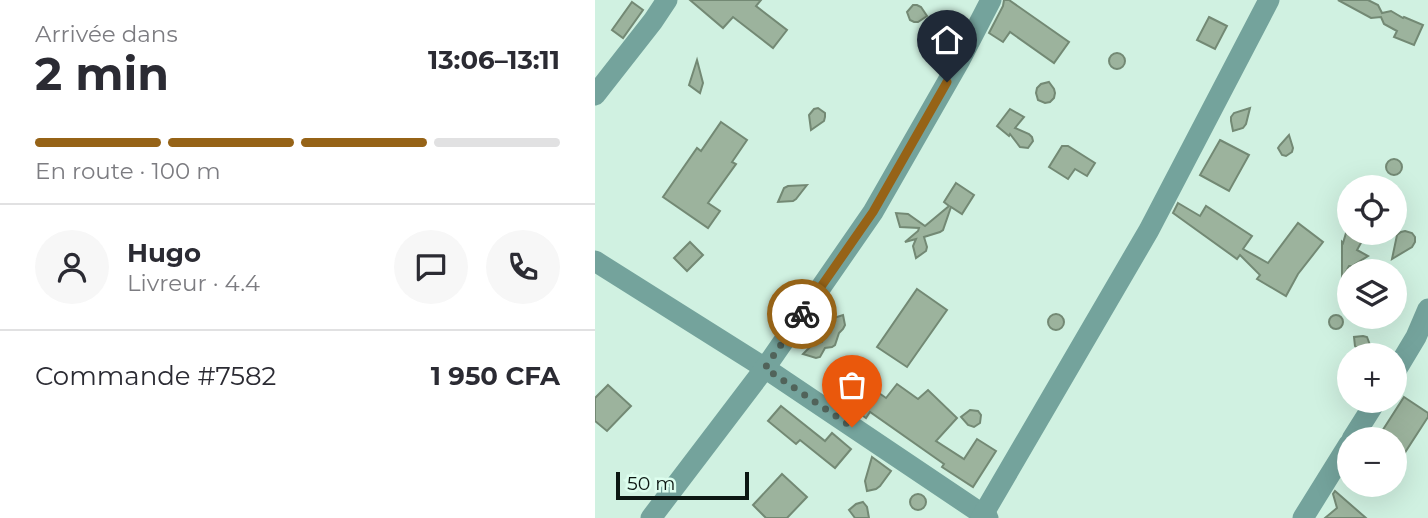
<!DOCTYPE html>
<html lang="fr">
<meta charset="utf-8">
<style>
body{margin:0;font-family:Montserrat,sans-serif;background:#f7f7f7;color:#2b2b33;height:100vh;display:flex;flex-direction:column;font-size:26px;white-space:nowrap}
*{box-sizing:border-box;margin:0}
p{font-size:23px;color:#7c7c81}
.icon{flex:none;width:38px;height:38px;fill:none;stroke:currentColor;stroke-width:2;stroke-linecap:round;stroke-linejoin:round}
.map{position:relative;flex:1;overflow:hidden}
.sheet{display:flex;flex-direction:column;background:#fff;width:595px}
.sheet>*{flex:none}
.fabs{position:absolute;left:742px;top:175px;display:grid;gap:14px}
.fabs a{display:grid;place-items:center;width:70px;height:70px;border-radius:50%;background:#fff;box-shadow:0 7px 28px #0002;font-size:35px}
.scale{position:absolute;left:21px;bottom:18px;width:133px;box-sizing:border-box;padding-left:7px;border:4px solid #0c1712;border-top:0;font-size:19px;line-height:24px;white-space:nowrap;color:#0c1712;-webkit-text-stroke:5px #ddfeee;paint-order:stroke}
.pin{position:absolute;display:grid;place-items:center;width:60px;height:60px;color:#fff;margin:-72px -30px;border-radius:50% 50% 50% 0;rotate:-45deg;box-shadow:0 0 7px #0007}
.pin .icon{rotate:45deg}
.courier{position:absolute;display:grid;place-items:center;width:70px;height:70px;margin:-35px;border:5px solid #966317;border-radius:50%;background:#fff;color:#222;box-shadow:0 2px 9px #0007}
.headline em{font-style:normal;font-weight:700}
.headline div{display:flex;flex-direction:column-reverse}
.headline{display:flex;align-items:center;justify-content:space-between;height:119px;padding:0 35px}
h1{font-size:46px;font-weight:700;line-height:52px}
.bar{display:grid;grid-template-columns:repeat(4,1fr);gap:10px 7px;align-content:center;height:84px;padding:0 35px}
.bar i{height:9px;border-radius:5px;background:#e1e1e2}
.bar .active{background:#966317}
.bar p{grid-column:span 4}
.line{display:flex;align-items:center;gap:18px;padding:0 35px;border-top:2px solid #e1e1e2}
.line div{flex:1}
.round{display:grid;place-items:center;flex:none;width:74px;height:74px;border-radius:37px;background:#f7f7f7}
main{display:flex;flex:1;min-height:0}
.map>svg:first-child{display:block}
.building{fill:#9cb39d;stroke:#738974;stroke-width:2}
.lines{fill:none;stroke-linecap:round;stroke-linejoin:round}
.street{stroke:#74a39c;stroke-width:21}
.done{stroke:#51635a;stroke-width:7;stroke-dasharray:0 12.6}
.route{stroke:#966317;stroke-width:9}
</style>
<main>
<section class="sheet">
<div class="headline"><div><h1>2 min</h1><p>Arrivée dans</p></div><em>13:06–13:11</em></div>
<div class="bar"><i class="active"></i><i class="active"></i><i class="active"></i><i></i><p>En route · 100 m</p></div>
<div class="line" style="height:126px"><a class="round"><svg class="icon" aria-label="person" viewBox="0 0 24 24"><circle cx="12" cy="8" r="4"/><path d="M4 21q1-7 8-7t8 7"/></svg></a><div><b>Hugo</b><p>Livreur · 4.4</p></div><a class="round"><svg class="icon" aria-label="chat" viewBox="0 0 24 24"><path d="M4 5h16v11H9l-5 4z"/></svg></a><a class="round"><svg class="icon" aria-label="phone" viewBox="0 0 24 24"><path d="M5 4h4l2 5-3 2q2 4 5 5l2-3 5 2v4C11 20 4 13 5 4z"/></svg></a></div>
<div class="line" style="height:91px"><div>Commande #7582</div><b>1 950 CFA</b></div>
</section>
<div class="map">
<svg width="833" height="518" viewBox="0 0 833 518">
<rect width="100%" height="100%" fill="#d0f1e1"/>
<g class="building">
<path d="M95,0H166L161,6L192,30L178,48L138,17L128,28Z"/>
<path d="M409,0H414L474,42L459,63L415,32L408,42L394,33L408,6Z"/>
<path d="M743,0H773L783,5L787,13L796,11L808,18L809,17L828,25L819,45L799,37L802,31L789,24L786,17L776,18Z"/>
<path d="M37,2L48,10L28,38L17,30Z"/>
<path d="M318,5H322L326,7L332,16L323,22H319L315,20L312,12Z"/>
<path d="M614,17L632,26L620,49L602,40Z"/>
<circle cx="522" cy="61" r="8"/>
<path d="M102,60L108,83L105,93L94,85Z"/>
<path d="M454,82L459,89L460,93L459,98L455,102L450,103L443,100L441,93L442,88L446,84Z"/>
<path d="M223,108L230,113V117L229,121L216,130L214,115L219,109Z"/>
<path d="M655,108L651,124L648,128L638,131L636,121V117L639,113Z"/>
<path d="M415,109L429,117L420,128L434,134L437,137L438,141L433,148L425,147L415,134L414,136L402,126Z"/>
<path d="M126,122L152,140L137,162L141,164L113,203L125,211L113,228L68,197L102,148L106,151Z"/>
<path d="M694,135L698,148L697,152L691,156L687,155L683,148L685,145Z"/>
<path d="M625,140L654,155L634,191L605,175Z"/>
<path d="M467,146H473L500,163L492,176L480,169L473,179L454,167Z"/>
<circle cx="799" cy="167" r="8"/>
<path d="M361,183L379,195L367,214L356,207L348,230L345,232L329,237L332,247L331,251L321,258L318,246L321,239L310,242L323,231L324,228L305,227L301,213L313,214L330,226L354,206L349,202Z"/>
<path d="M212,185L201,199L198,201L183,202L189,188L193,186Z"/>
<path d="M583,203L605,216L611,206L657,236L648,249L673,263L703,223L728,242L703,274L691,296L662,279L665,275L645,255L642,259L578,213Z"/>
<path d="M810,231L817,233L820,237V242L817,247L797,259L802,235L806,232Z"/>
<path d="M751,233H766L767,241L762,250L773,256L757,266H754L747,279V242L748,243Z"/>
<path d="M95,242L108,255L92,271L79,258Z"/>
<path d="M322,289L352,310L312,367L282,347Z"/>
<circle cx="461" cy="322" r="8"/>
<circle cx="741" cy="322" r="7"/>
<path d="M248,315L250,325L248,329L244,333L240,345L237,347L230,348L225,357L221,358L208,354L218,344L227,342L228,337L236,331L234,324L236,320L239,318Z"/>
<path d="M768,336L772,337L775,345L773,348L766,351L760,346L759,337Z"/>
<path d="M257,374L291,398L302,384L323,399L333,390L362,418L341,441L369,459L382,439L401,451L378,487L347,467L349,464L275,412L271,418L241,396Z"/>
<path d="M13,385L36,406L12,431L0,421V398Z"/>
<path d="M809,397L833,413V417L809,454L800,448V439H782Z"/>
<path d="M186,406L230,441L237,433L256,449L240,468L205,440L201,444L173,421Z"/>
<path d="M375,410L383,411L386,415L385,423L379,427L373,425L366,417Z"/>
<path d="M277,457L296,471L285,486L281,489L272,491L270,481Z"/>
<path d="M187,474L212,497L192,518H171L158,505Z"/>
<path d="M740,491L771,518H730L742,508L738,494Z"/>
<circle cx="323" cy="502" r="8"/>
<path d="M268,502L272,507L274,518H260L254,510L261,504Z"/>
</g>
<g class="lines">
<g class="street">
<path d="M0,95L58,21L72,0"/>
<path d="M0,261L170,368L393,518"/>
<path d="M800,372L821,337L833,309"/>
<path d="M757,439L781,401"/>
<path d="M56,518L170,368L278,212L365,60L396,0"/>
<path d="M386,518L554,230L674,0"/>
<path d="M708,518L754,444"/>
</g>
</g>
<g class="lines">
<path class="done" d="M207,314L170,368L257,427"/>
<path class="route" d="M207,314L278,212L352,82"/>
</g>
</svg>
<div class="fabs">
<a><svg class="icon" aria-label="locate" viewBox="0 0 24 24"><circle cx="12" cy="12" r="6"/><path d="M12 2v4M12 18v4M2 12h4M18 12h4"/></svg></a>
<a><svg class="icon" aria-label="layers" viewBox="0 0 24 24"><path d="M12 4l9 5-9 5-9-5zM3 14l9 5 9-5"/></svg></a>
<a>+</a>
<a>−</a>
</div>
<div class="scale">50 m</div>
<div class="pin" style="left:257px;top:427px;background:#ea580c"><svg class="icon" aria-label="bag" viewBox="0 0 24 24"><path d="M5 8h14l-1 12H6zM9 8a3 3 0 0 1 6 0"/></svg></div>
<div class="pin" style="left:352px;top:82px;background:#1f2937"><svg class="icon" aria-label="home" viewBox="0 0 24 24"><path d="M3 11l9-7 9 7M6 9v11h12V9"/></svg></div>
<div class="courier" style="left:207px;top:314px"><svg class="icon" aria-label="bike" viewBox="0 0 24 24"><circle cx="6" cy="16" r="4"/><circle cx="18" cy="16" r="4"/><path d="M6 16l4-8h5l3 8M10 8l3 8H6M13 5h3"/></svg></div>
</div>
</main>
